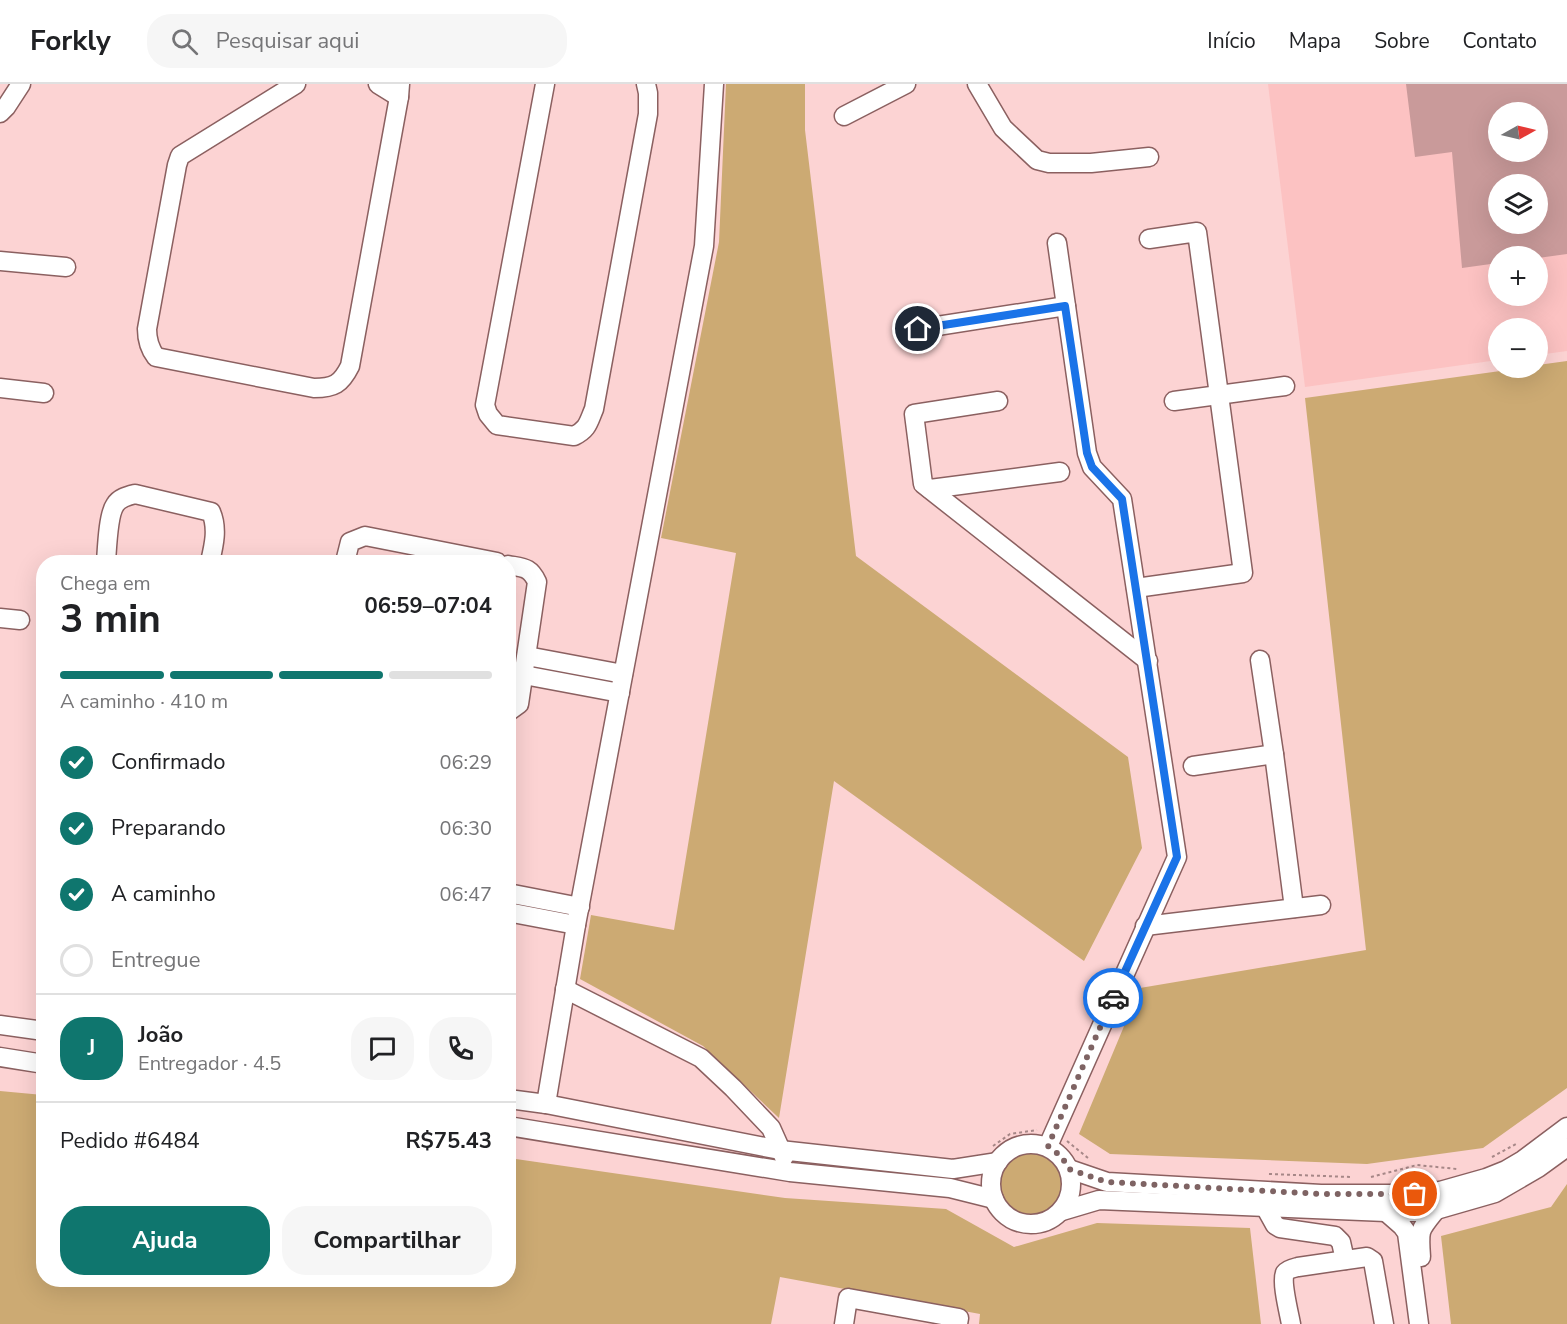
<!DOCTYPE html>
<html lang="pt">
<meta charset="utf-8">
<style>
body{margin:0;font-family:"Nunito Sans",sans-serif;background:#f6f6f6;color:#202124;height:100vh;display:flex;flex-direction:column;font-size:22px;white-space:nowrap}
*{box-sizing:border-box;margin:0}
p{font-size:20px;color:#757577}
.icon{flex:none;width:33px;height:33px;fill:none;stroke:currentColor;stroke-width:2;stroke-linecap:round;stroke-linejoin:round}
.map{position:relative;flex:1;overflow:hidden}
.details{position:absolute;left:36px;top:471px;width:480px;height:732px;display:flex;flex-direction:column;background:#fff;border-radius:24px;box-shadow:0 6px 24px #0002}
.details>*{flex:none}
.needle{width:39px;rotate:82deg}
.buttons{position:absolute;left:1488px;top:18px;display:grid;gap:12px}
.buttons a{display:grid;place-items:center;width:60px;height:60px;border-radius:50%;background:#fff;box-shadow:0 6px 24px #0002;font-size:30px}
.pin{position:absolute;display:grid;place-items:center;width:51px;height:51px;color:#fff;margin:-26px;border:3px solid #fff;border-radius:50%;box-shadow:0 2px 6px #0007}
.courier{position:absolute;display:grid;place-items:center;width:60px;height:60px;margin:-30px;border:4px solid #1a73e8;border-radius:50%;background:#fff;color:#222;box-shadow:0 2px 8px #0007}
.head em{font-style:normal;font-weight:700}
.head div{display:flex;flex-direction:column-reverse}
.head{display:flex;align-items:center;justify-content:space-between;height:102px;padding:0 24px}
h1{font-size:39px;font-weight:700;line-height:45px}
.bar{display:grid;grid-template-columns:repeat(4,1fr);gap:9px 6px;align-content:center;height:72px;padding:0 24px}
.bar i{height:8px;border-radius:4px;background:#e0e0e0}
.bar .on{background:#0f766e}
.bar p{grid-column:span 4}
.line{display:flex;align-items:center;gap:15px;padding:0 24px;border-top:2px solid #e0e0e0}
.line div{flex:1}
.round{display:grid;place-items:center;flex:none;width:63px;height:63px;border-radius:24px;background:#f6f6f6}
ol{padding:0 24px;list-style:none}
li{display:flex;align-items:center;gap:18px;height:66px}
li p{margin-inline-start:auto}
li .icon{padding:6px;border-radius:50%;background:#0f766e;color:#fff;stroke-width:4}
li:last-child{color:#757577}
li i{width:33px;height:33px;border:3px solid #e0e0e0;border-radius:50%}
.cta{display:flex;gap:12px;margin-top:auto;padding:12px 24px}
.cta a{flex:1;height:69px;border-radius:24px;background:#0f766e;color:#fff;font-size:24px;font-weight:700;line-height:69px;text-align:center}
.cta a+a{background:#f6f6f6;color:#202124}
header{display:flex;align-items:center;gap:36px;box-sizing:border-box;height:84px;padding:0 30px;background:#fff;border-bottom:2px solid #e0e0e0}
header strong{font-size:28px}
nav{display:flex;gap:33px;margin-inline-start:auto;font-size:21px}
.search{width:420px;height:54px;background:#f6f6f6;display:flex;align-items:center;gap:15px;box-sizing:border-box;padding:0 21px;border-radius:24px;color:#757577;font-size:22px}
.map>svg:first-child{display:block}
.built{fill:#fcc2c2;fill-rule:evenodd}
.green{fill:#ccaa73}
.building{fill:#c99a9a;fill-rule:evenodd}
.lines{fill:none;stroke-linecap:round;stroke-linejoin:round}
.minor-casing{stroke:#8b6060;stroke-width:21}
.path{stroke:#a68787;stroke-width:2;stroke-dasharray:3 3;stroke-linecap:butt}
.minor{stroke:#fff;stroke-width:18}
.done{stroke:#7e6363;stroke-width:6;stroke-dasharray:0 10.8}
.route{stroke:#1a73e8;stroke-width:8}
</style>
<header>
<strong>Forkly</strong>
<div class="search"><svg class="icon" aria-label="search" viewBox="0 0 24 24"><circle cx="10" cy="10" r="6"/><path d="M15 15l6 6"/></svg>Pesquisar aqui</div>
<nav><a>Início</a><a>Mapa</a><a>Sobre</a><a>Contato</a></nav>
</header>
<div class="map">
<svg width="1567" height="1240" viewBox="0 0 1567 1240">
<rect width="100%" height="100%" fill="#fcd3d3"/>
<path class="built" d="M1268,0H1567V267L1538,271V244H1498V276L1305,303ZM1498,28H1538V68H1498ZM1498,100H1538V140H1498ZM1498,172H1538V212H1498Z"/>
<g class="green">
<path d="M726,0H805V46L856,472L1128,673L1142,764L1084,877L834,697L779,1034L703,962L580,895L591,831L674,846L736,469L661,454L719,158Z"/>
<path d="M1567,277V1004L1483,1064L1367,1080L1110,1070L1079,1050L1140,904L1366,866L1305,314L1522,284H1538V281Z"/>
<path d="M0,1007L43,1011L44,1196H508L509,1074L785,1114L946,1125L1014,1163L1097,1139L1250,1144L1261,1240H979L980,1230L780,1193L771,1240H0Z"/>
<circle cx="1031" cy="1100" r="34"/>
<path d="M1567,1100V1240H1451L1441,1152L1551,1123Z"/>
</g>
<path class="building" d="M1406,0H1567V170L1538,174L1498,172V179L1462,184L1452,68L1415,73ZM1498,28H1538V68H1498ZM1498,100H1538V140H1498Z"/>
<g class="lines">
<g class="minor-casing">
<g id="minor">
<path d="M296,0L180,72L177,81L147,245C147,256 149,264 156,273L314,304C334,304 341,300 350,282L399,13L400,0"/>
<path d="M378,0L399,13"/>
<path d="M545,0L485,321L488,330L497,341L574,352C588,345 588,339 594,325L648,30V9L646,0"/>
<path d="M977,0L1003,44L1037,76L1049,79H1091L1149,73"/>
<path d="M0,29L6,23L21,0"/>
<path d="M844,32L906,0"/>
<path d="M0,177L66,183"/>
<path d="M918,245L1066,222"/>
<path d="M0,304L44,309"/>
<path d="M998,317L914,330L923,400L1148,577"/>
<path d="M1174,317L1285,302"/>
<path d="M930,405L1060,388"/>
<path d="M106,478C107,465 108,431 115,421C119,414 127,412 135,410L211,428C218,444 214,461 210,478"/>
<path d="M345,478L350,458L365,452L497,478"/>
<path d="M508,481C524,484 530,483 537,498L519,620L508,628"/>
<path d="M1136,504L1243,489L1197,148L1149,155"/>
<path d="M0,534L20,536"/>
<path d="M527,572L623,590"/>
<path d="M1260,576L1274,670L1294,824"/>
<path d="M524,591L620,609"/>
<path d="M1193,682L1274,670"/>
<path d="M508,809L580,823"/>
<path d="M508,828L576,841"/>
<path d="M1145,842L1321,821"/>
<path d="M565,905L701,974L733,1004L771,1044L784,1073"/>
<path d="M0,941L44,947"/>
<path d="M0,973L44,980"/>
<path d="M508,1015L546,1020L780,1066L953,1085L998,1078"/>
<path d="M546,1020L576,841L704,162L714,0"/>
<path d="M508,1042L790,1088L950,1104L994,1115"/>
<circle cx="1031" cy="1100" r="40"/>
<path d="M1048,1062L1177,773L1122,415L1092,383L1087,369L1057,159"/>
<path d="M1069,1085L1107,1098L1321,1110H1415L1440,1107L1486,1094L1506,1086L1523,1076L1567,1043"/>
<path d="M1265,1123L1275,1141L1280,1144L1335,1152L1341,1158L1345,1176"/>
<path d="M1062,1127L1099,1116L1386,1128H1422L1436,1126L1495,1109L1538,1084L1567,1063"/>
<path d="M1386,1128L1402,1142L1407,1149L1419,1240"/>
<path d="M1421,1173C1419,1145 1419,1147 1436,1126"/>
<path d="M844,1240L848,1214L959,1234L958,1240"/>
<path d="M1291,1240C1289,1229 1281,1198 1285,1189C1288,1185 1294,1184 1298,1183L1367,1173L1373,1177L1384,1240"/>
</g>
</g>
<g class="path">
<path d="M1067,1057L1088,1074"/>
<path d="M993,1062L1010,1050L1037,1046"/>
<path d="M1492,1073L1516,1060"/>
<path d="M1269,1090L1351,1093"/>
<path d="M1371,1093L1417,1081L1457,1085"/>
</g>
<use href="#minor" class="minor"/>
</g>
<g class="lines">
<path class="done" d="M1113,914L1048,1062C1058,1069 1064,1075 1069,1085L1107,1098L1321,1110H1415"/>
<path class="route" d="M918,245L1065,222L1087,369L1092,383L1122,415L1177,773L1113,914"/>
</g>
</svg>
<div class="buttons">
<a><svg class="needle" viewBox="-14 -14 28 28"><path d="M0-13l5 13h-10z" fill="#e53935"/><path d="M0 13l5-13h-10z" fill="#757577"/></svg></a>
<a><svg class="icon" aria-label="layers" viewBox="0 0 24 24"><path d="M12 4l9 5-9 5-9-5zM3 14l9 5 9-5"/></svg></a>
<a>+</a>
<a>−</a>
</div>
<div class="pin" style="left:1415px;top:1110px;background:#ea580c"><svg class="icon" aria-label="bag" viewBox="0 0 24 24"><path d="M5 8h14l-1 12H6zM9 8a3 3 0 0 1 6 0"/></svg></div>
<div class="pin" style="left:918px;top:245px;background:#1f2937"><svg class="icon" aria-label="home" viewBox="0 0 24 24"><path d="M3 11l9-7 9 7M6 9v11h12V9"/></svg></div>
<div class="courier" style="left:1113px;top:914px"><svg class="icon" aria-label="car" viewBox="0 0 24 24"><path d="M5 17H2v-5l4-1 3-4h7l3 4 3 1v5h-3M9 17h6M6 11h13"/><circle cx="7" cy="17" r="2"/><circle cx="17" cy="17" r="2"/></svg></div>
<section class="details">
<div class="head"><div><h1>3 min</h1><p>Chega em</p></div><em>06:59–07:04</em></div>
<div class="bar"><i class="on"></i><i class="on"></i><i class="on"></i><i></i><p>A caminho · 410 m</p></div>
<ol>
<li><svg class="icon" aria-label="check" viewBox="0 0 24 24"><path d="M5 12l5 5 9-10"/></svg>Confirmado<p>06:29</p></li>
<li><svg class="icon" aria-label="check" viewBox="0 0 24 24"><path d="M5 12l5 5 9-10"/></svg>Preparando<p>06:30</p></li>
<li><svg class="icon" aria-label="check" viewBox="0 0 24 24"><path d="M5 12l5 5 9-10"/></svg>A caminho<p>06:47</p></li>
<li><i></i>Entregue</li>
</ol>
<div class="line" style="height:108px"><b class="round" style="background:#0f766e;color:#fff">J</b><div><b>João</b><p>Entregador · 4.5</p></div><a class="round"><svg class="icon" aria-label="chat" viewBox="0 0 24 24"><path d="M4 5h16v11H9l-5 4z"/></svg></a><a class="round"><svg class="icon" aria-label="phone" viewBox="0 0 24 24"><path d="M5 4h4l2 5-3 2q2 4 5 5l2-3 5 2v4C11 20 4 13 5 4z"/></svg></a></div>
<div class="line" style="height:78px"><div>Pedido #6484</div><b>R$75.43</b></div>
<div class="cta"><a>Ajuda</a><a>Compartilhar</a></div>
</section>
</div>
